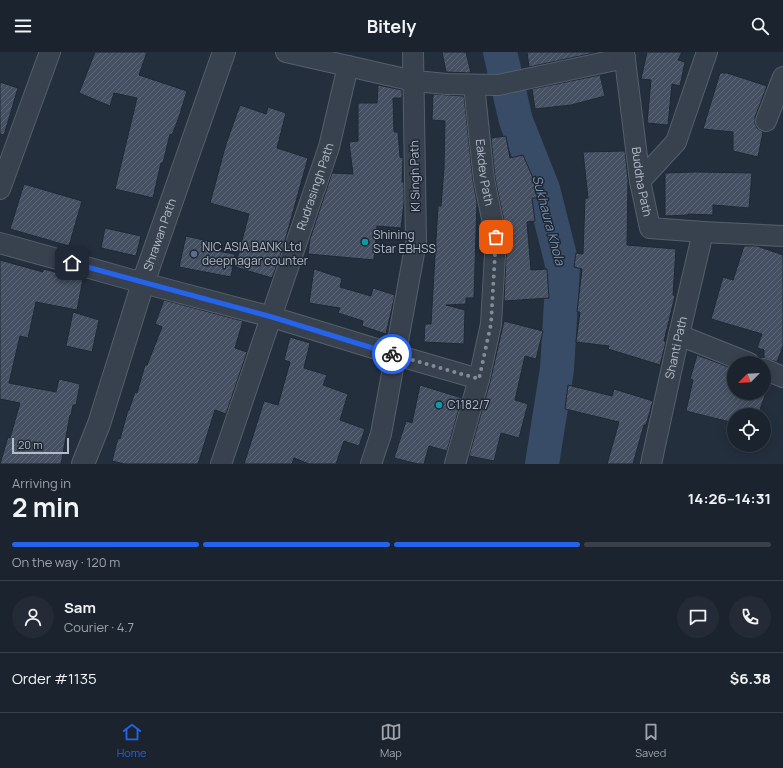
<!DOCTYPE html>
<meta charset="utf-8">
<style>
body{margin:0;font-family:Manrope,sans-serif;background:#242b36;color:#f1f3f6;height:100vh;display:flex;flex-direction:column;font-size:15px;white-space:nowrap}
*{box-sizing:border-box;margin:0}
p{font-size:13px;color:#a0a4aa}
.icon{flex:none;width:22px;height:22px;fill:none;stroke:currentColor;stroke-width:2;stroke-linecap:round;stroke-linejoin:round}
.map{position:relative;height:412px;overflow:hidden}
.panel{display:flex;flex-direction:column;background:#1b232e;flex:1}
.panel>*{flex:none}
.needle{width:26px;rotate:246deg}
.fabs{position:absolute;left:727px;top:304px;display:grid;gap:8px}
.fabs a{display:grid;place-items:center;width:44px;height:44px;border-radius:50%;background:#1b232e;box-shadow:0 2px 10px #0003,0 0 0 1px #39404a;font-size:20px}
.scale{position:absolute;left:12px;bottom:10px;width:57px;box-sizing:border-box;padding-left:4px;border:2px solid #b4bcc9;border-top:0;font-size:11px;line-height:14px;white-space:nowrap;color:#b4bcc9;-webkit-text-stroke:3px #1d2633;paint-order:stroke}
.pin{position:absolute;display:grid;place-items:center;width:34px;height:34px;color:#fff;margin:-17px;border-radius:8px;box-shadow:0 2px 6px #0006}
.courier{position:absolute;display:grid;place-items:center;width:40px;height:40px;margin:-20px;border:3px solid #2563eb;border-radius:50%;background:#fff;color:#222;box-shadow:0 1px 5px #0007}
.overview em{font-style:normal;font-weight:700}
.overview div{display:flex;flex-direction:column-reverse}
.overview{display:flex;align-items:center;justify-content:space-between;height:68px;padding:0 12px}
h1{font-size:26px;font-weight:700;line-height:30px}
.bar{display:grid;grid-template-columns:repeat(4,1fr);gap:6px 4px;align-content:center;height:48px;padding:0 12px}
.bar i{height:5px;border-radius:3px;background:#39404a}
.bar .current{background:#2563eb}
.bar p{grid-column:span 4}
.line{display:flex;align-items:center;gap:10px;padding:0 12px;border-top:1px solid #39404a}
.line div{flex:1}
.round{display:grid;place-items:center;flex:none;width:42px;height:42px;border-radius:21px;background:#242b36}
header{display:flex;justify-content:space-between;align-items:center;height:52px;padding:0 12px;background:#1b232e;font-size:18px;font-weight:700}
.tabs{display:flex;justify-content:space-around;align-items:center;height:56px;border-top:1px solid #39404a;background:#1b232e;font-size:11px;color:#a0a4aa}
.tabs a{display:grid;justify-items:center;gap:2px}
.tabs .current{color:#2563eb}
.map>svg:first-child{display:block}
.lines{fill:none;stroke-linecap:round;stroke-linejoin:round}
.river{stroke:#394c67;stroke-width:34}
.building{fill:url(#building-hatch);stroke:#1f2835}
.minor-casing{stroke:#565f6c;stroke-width:22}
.tertiary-casing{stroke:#565f6c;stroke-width:24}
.minor{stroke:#38414e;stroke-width:20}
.tertiary{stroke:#38414e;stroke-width:22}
.done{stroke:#828b98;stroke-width:4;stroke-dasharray:0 7.2}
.route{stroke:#2563eb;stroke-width:5}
.culture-dot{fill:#0f9aa8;stroke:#1d2633;stroke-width:1.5}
.service-dot{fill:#5c6f8a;stroke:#1d2633;stroke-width:1.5}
.labels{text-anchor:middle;stroke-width:3;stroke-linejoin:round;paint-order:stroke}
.street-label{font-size:12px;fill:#b4bcc9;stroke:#1d2633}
.poi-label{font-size:12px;fill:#b4bcc9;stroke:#1d2633;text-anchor:start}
.water-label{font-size:13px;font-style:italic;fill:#7c92b1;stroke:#1d2633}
</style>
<header><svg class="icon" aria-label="menu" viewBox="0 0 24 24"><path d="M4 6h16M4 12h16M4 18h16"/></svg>Bitely<svg class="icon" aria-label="search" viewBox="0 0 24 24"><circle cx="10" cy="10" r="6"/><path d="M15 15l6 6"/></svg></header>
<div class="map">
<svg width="783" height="412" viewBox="0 0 783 412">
<defs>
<pattern id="building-hatch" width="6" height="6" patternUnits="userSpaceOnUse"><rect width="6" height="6" fill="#455162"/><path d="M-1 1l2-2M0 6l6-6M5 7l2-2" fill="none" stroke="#5d6877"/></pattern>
</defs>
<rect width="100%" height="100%" fill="#242f3e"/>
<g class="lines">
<path class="river" d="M500,0L516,69L543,137L563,216L557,317L542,412"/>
</g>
<g class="building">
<path d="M95,0H147L139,23L187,39L179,65L172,83L170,82L163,111H161L153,146L115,137L137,46L114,41L110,54L79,41Z"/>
<path d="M442,0H466L471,21L446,20Z"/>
<path d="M527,0H594V1L529,15Z"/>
<path d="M647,0H682L678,8L685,10L680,34L672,32L668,73L647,71L651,28L641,27Z"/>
<path d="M720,21H727L767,34L755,65V71L757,76L763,80L758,105L733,99V80L703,77Z"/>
<path d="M600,23L605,44L571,53L535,57L532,37Z"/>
<path d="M0,30L18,36L4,83L0,82Z"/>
<path d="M378,33L402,38V46H393L394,80H398L400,105L403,106L402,130H404V151L401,176L377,174L374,208L308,202L310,187L332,121L353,122L349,90L358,89V51H377Z"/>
<path d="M433,42L464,44L473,129L477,150L474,246H466V252L446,253L465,258L464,292L424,290L425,272H431L438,154H441L444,116L445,69L432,68Z"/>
<path d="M240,53L266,62L268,55L286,61L277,96L308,106L283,196L272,226L235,215L249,162L210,151L226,92Z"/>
<path d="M506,84L510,106L523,103L534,128H537L538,146H532L535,169L527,170L531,218L547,217L549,246L504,249L507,183L495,126L491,86Z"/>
<path d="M625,99L628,128L627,193L676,197L673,243L675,244L664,289L666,290L660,313L608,297L609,294L576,290L580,260H577L582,217L574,215L576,201L583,202L585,146H588L583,100Z"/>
<path d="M695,120L752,121L749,156L713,153V163L688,162V163L665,164V121Z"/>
<path d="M24,132L82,149L69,194L10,177Z"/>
<path d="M105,176L141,184L136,204L101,196Z"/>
<path d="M186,184L208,189L206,197L235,202L231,225L179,215Z"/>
<path d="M744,194H757L783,203V294L777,310L764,306V298L757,296L762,282L711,267L723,225L733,228Z"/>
<path d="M0,208L43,220V217L83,227L77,258L36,250L28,286L20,284L9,331L56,340L59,327L80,332L76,353H73L71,363H70L61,412H0L8,385L10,386L20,351L0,347Z"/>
<path d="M314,217L342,226L340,235L371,244L373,236L395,243L386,282L362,274L363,269L338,261L340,256L309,251Z"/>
<path d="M164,248L243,269L235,296L247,300L226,362L215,358L198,412H124L112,409L118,386L120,387L128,358H129L135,340L137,341L145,313H147L162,275L155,272Z"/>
<path d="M73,260L99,268L92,300L66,294Z"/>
<path d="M504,269L543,279L536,307L525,304L515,348L528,352L519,386L501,381L494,409L469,404L490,330Z"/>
<path d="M290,285L310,291L304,316L327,323L323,333L348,342L340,368L365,377L359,394L344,389L336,412H309L294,406L292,412H244L264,349L278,353L290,310L284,308Z"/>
<path d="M697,303L734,317V341H766L758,363H734V371L686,359L693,328L690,327Z"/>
<path d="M764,329L769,332L766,341H764Z"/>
<path d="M420,333L462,346L447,399L429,394L424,412H418L394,406L406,369L412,371Z"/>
<path d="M568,333L612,344L614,337L653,349L646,373H644L633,412H607L619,370L565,357Z"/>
</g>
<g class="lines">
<g class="minor-casing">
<g id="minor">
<path d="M286,0L414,29L447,32L498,33L625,6"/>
<path id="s1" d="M624,0L640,129L650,176L703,180L783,184"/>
<path id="s2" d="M474,33L484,128L496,185L491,272L479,327"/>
<path d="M766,69L783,25"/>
<path d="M640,129L676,90L707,0"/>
<path d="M0,137L50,0"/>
<path d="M0,191L143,231L272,265L396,303L479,327L455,412"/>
<path d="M679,283L749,311"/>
<path d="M764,317L783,325"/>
<path id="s3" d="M221,412L329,95L348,14"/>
<path d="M371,412L381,382L416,190L413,0"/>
<path id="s4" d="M651,412L679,283L703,180"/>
</g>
</g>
<g class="tertiary-casing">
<g id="tertiary">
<path id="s5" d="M83,412L99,372L143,231L224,0"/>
</g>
</g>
<use href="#minor" class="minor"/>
<use href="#tertiary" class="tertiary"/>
</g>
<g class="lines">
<path class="done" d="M392,302L479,327L491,272L496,185"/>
<path class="route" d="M72,211L272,265L392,302"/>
</g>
<g class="culture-dot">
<circle cx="365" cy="190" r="4"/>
<circle cx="439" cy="353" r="4"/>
</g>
<circle class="service-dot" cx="194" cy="202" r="4"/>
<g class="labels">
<g class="street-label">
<text dy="4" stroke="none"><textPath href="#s2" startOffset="88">Eakdev Path</textPath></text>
<text transform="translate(415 124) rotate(-91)" y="4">KI Singh Path</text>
<text dy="4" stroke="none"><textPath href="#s1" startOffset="131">Buddha Path</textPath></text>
<text dy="4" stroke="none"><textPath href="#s3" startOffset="293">Rudrasingh Path</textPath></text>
<text dy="4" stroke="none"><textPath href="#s5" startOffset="242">Shrawan Path</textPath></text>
<text dy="4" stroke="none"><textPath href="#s4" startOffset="119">Shanti Path</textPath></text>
</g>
<g class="poi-label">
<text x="373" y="187">Shining<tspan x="373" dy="14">Star EBHSS</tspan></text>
<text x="202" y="199">NIC ASIA BANK Ltd<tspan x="202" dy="14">deepnagar counter</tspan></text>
<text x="447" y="357">C1182/7</text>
</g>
<g class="water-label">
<text transform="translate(549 168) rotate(75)" y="5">Sukhaura Khola</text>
</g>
</g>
</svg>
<div class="fabs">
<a><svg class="needle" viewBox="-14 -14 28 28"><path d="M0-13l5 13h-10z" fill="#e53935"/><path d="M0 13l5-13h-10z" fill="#a0a4aa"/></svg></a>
<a><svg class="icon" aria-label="locate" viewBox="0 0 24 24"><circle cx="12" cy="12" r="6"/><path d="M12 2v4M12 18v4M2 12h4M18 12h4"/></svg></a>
</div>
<div class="scale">20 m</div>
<div class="pin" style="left:496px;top:185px;background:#ea580c"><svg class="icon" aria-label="bag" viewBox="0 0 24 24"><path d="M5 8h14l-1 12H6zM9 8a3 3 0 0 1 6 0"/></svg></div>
<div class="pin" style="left:72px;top:211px;background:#1f2937"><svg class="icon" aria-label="home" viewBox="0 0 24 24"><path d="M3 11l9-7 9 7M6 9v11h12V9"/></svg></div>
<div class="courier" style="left:392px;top:302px"><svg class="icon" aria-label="bike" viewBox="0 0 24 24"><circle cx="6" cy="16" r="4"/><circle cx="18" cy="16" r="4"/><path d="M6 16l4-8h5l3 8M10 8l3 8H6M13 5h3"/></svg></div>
</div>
<section class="panel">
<div class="overview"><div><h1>2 min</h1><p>Arriving in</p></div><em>14:26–14:31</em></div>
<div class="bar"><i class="current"></i><i class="current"></i><i class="current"></i><i></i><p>On the way · 120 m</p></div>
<div class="line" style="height:72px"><a class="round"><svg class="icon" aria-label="person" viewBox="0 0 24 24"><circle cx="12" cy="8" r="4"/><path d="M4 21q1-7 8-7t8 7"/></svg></a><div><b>Sam</b><p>Courier · 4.7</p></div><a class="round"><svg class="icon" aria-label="chat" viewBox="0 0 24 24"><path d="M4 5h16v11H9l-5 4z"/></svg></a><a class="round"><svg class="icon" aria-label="phone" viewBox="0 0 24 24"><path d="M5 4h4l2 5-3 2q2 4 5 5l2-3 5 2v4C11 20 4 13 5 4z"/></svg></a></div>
<div class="line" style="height:52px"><div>Order #1135</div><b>$6.38</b></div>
</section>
<nav class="tabs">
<a class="current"><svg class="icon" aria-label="home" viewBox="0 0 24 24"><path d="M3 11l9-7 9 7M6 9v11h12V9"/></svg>Home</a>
<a><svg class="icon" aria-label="map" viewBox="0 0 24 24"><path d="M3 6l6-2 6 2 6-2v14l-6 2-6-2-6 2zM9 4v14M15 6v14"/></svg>Map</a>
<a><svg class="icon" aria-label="saved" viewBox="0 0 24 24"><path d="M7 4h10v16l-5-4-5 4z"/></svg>Saved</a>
</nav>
